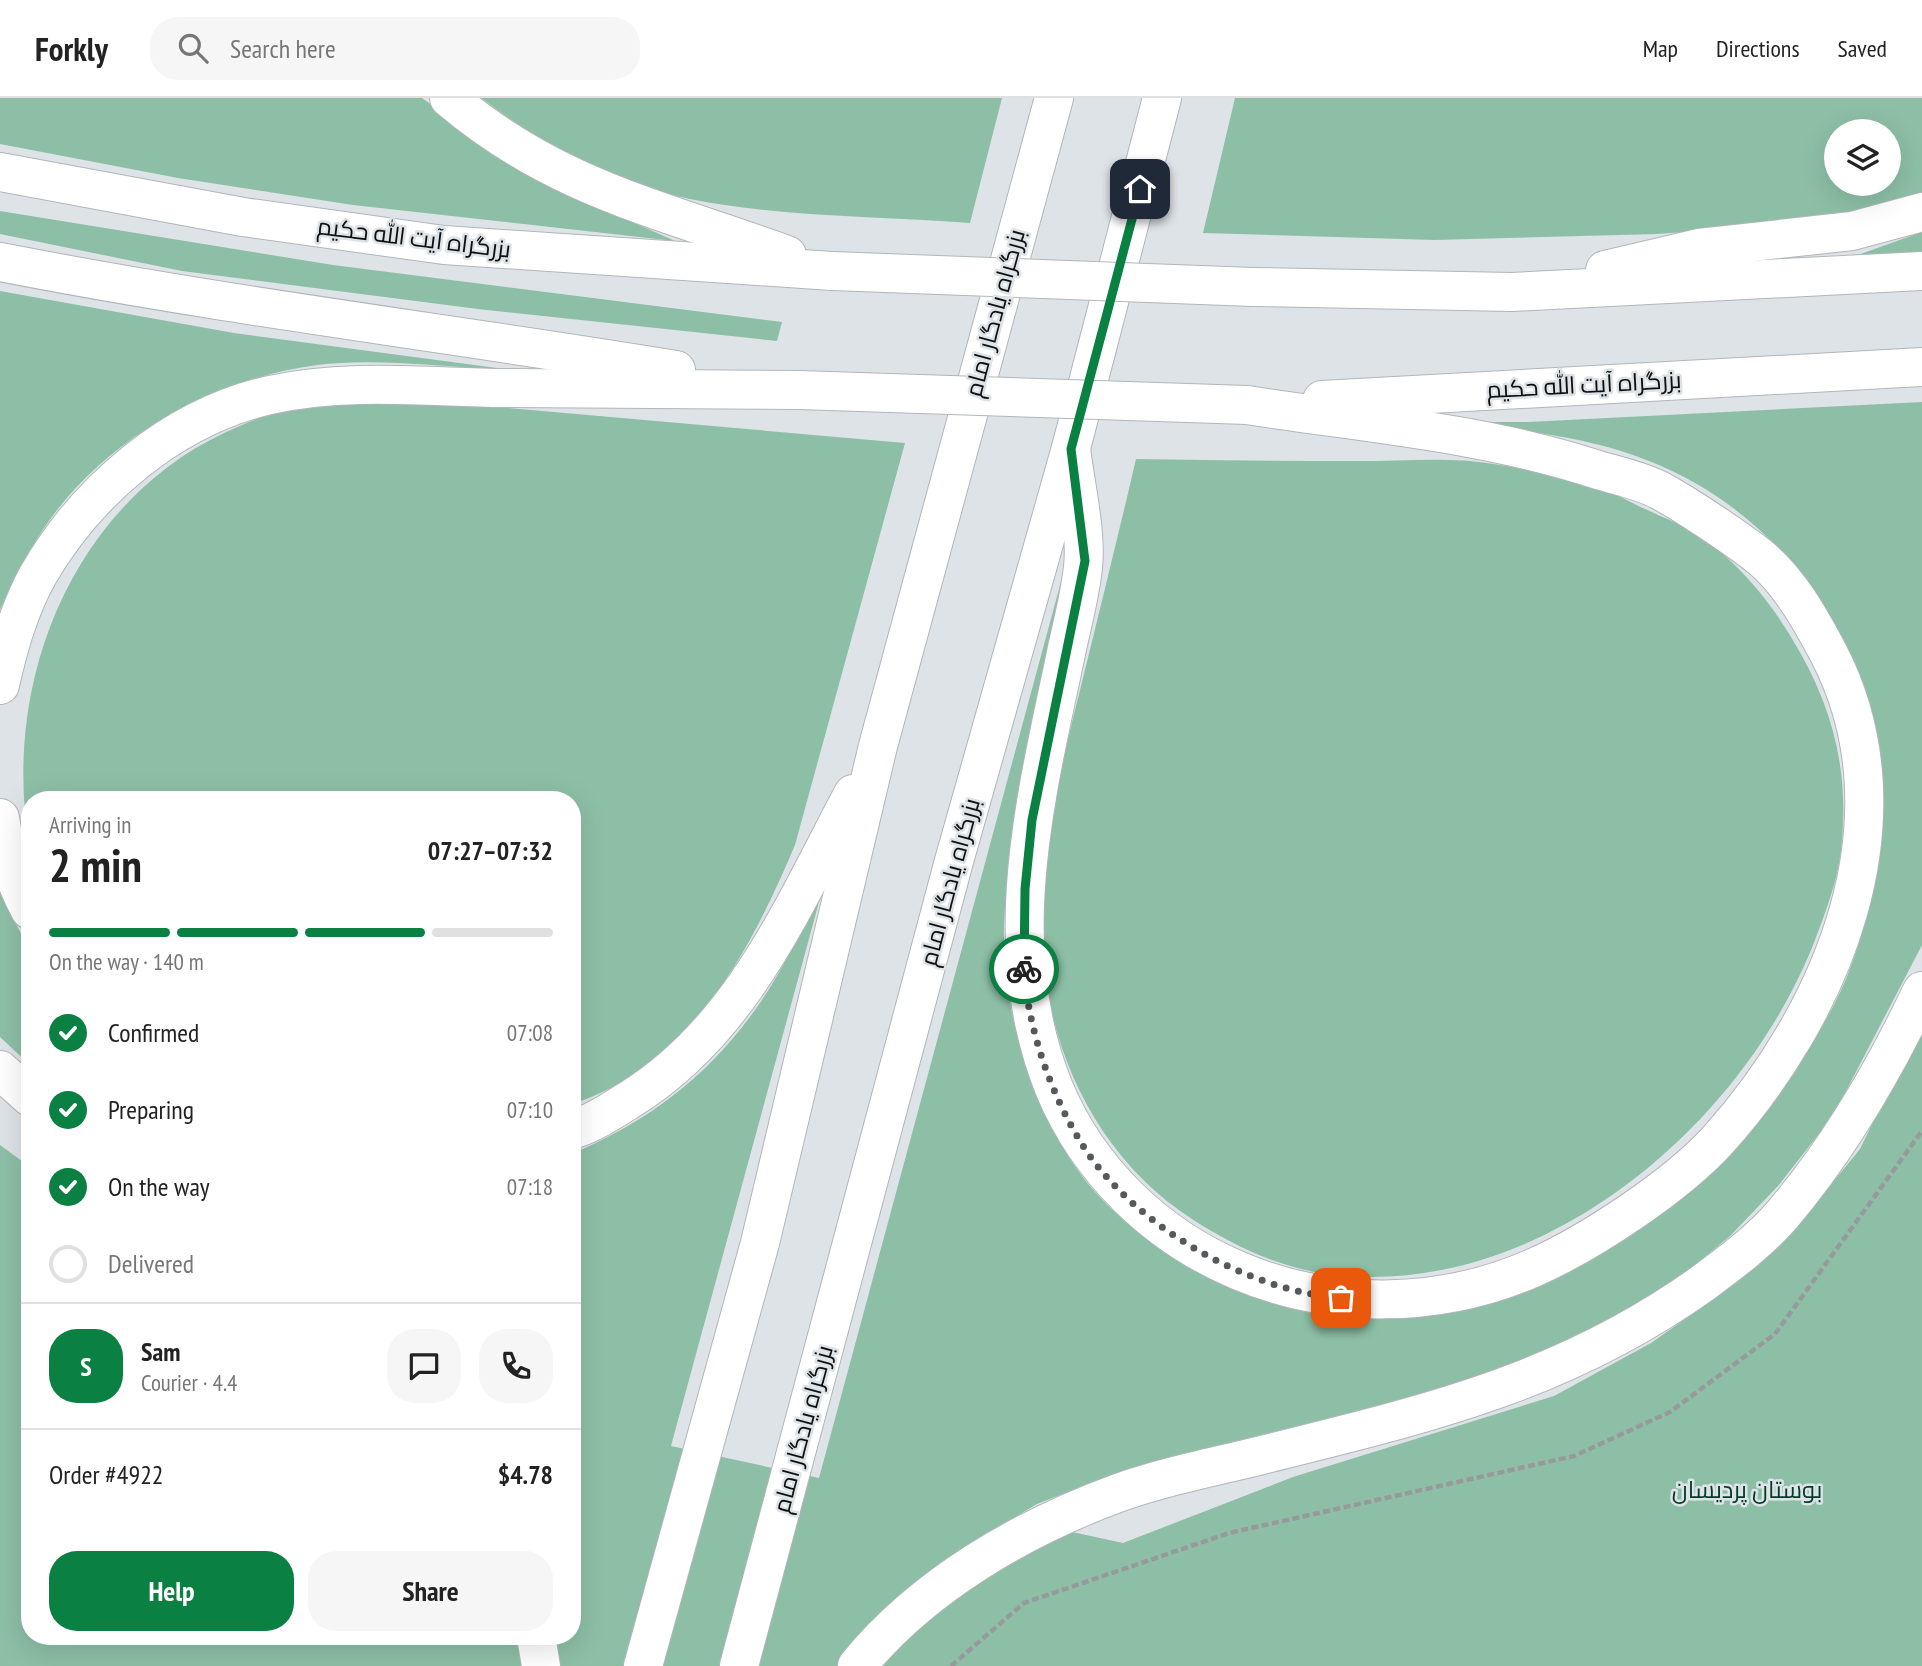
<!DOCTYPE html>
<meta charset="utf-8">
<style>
body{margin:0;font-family:"PT Sans Narrow",Cairo,sans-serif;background:#f6f6f6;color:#222;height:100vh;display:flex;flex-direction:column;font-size:26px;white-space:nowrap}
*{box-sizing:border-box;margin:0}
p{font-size:23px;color:#767676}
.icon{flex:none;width:38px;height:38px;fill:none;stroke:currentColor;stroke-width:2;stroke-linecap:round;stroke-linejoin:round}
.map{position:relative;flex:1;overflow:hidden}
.details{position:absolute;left:21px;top:693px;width:560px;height:854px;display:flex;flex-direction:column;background:#fff;border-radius:28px;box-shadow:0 7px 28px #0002}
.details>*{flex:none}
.buttons{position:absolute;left:1824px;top:21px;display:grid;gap:14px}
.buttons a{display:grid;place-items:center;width:77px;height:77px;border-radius:50%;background:#fff;box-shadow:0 7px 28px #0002;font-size:35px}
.pin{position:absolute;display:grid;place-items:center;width:60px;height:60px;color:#fff;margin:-30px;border-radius:14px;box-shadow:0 4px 10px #0006}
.courier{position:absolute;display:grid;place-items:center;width:70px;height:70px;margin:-35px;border:5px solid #0b8043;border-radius:50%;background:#fff;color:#222;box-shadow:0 2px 9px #0007}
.headline em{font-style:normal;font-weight:700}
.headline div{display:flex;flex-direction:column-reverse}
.headline{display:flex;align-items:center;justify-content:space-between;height:119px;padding:0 28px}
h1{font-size:46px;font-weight:700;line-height:52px}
.bar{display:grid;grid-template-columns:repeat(4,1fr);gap:10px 7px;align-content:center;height:84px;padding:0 28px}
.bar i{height:9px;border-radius:5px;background:#e0e0e0}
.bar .current{background:#0b8043}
.bar p{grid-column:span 4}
.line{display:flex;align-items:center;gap:18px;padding:0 28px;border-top:2px solid #e0e0e0}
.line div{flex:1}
.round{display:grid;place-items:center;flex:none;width:74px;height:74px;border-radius:28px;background:#f6f6f6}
ol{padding:0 28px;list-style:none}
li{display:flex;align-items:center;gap:21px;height:77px}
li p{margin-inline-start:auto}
li .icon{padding:7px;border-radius:50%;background:#0b8043;color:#fff;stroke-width:4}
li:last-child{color:#767676}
li i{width:38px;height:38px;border:4px solid #e0e0e0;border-radius:50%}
.button{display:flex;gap:14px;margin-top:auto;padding:14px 28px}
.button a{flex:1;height:80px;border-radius:28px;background:#0b8043;color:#fff;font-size:28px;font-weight:700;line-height:80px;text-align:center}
.button a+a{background:#f6f6f6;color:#222}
header{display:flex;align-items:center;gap:42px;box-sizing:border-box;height:98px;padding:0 35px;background:#fff;border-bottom:2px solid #e0e0e0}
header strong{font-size:33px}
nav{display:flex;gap:38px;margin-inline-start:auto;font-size:24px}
.search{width:490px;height:63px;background:#f6f6f6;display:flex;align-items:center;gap:18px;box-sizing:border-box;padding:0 24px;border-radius:28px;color:#767676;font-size:26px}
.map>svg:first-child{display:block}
.green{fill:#8dbfa6;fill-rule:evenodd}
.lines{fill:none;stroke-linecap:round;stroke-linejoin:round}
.highway-casing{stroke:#b1b6ba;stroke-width:40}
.path{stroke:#969a9d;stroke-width:4.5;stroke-dasharray:7 3.5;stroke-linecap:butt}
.highway{stroke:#fff;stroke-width:38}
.highway-bridge-casing{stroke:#b1b6ba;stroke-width:40;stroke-linecap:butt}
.highway-bridge{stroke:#fff;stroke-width:38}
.done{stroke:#56595b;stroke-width:7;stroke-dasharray:0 12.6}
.route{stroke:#0b8043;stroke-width:9}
.labels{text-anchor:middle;stroke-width:5;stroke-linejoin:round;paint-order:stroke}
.street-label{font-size:24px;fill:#0d0f10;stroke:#dee3e7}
.park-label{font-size:24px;fill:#053c28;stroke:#dee3e7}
</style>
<header>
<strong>Forkly</strong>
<div class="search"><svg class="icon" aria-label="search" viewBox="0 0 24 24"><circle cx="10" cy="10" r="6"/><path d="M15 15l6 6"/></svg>Search here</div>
<nav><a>Map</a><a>Directions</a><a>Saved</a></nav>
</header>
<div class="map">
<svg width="1922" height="1568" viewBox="0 0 1922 1568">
<rect width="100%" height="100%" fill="#dee3e7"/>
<g class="green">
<path d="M0,0H422L527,77L675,143L353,107L178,80L0,46Z"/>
<path d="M481,0H1002L970,125C878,118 779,119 690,101C613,85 543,47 481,0Z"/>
<path d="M1235,0H1922V94L1871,111L1755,129L1657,136L1434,142L1203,135ZM1836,33H1888V86H1836Z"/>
<path d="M0,113L333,167L782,224L777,243L478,211L182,173L0,136Z"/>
<path d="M1922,134V155L1855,158Z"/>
<path d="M0,193L234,235L519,273C458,270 376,259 317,267C216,280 112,337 51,420C30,449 15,480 0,512Z"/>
<path d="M394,303L496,309L905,345L795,747C750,853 691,968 572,1006V702H30V750C0,586 72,407 224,335C244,326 266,316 288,311C323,304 359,304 394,303Z"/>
<path d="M1922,304V847L1833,1018L1778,1088L1730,1138L1676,1183L1616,1220L1548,1254L1458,1288L1192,1354L1111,1377L1037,1406L1012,1421L1123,1445L1293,1379L1554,1298L1651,1245L1718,1198L1789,1138L1860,1051L1922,924V1568H0V1047L30,1069V1538H572V1056C652,1021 710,977 760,905C784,870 802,830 822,793L671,1348L819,1380L1069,454C1055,526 1041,598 1028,670C1017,723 1006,774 1004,828C1002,911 1030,1002 1077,1071C1105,1113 1163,1156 1208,1179C1309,1230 1410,1235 1515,1191C1533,1184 1555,1178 1571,1167C1608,1139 1644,1099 1679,1067C1709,1039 1739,1012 1769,984C1784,971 1802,958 1813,942C1841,902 1859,853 1869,806C1876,775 1882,742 1883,709C1886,571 1798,433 1674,374C1596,336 1507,330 1423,324H1528Z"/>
<path d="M1136,361C1207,362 1278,363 1348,363C1395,364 1447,358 1494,366C1527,371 1564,379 1597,389C1613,394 1629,404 1645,411C1664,420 1687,428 1704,441C1739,466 1769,502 1791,539C1833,607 1850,673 1841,753C1837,784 1826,813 1815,842C1743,1029 1537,1204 1326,1176C1278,1169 1232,1147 1192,1121C1106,1066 1054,968 1044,867C1035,771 1060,672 1083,580C1101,507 1119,434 1136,361Z"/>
<path d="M0,795L30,853V967L0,939Z"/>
</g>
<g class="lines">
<g class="highway-casing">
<g id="highway">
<path d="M449,0C555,90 661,111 787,157"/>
<path d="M0,74L243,119L444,147L832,173"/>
<path d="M0,164C225,208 450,235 676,272"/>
<path d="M1605,172L1699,150L1852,133L1922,114"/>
<path d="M1253,189L1512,194L1922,173"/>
<path d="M1322,302L1922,269"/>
<path d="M1071,350C1075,386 1087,434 1083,469C1080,499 1071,530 1065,560C1035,702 997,850 1054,990C1088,1072 1155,1137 1237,1172C1330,1212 1439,1211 1533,1170C1590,1145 1676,1088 1718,1042C1833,914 1914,721 1829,556C1811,522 1790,484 1760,459C1736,440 1688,408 1661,393C1642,383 1619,378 1598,372C1487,335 1362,325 1247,307"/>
<path d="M0,587C8,550 19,511 38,477C87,392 173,319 270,297C347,280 425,289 503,290C601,290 700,291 799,292"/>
<path d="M0,720C5,753 14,783 30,812"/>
<path d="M0,972L30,999"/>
<path d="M572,1032C593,1025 610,1014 629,1002C742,932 792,810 853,696"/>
<path d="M536,1538L541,1568"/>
<path d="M643,1568L760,1145L878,648L1054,0"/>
<path d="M739,1568L954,763L1071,350L1162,0"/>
<path d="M857,1568C922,1488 1022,1430 1118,1395C1163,1379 1212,1369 1258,1358C1422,1317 1562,1286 1703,1185C1730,1165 1761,1142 1783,1116C1839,1050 1885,971 1922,893"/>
</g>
</g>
<path class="path" d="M951,1568L1024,1505L1229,1435L1574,1358L1670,1314L1775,1236L1922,1033"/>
<use href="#highway" class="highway"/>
<g class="highway-bridge-casing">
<g id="highway-bridge">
<path d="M832,173L1253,189"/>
<path d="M799,292L1247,307"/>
</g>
</g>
<use href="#highway-bridge" class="highway-bridge"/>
</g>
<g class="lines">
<path class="done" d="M1024,871C1028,932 1052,1000 1085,1051C1137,1129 1248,1193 1341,1200"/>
<path class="route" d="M1024,871L1025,791L1032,722L1085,463L1071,351L1140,91"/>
</g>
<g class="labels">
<g class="street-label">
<text transform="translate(414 140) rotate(7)" y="8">بزرگراه آیت الله حکیم</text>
<text transform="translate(995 215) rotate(-75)" y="8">بزرگراه یادگار امام</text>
<text transform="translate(1584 287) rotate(-3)" y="8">بزرگراه آیت الله حکیم</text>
<text transform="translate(950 784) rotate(-75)" y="8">بزرگراه یادگار امام</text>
<text transform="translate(803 1331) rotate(-75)" y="8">بزرگراه یادگار امام</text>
</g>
<g class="park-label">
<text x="1747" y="1400">بوستان پردیسان</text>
</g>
</g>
</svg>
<div class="buttons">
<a><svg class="icon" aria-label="layers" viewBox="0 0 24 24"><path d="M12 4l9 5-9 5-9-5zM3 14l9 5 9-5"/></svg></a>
</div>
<div class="pin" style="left:1341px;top:1200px;background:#ea580c"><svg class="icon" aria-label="bag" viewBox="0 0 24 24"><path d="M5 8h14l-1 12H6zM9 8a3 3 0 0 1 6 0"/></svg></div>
<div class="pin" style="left:1140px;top:91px;background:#1f2937"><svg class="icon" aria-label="home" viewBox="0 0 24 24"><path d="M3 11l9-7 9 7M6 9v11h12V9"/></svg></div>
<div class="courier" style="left:1024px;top:871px"><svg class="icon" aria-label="bike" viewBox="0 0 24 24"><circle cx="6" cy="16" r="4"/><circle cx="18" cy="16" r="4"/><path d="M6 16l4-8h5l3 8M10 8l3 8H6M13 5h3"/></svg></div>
<section class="details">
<div class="headline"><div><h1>2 min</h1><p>Arriving in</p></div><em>07:27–07:32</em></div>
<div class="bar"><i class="current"></i><i class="current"></i><i class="current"></i><i></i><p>On the way · 140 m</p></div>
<ol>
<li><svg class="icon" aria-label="check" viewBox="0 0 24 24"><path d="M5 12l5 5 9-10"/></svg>Confirmed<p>07:08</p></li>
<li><svg class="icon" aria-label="check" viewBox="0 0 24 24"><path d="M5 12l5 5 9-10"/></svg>Preparing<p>07:10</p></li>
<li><svg class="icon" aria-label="check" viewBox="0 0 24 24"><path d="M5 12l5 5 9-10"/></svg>On the way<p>07:18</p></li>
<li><i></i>Delivered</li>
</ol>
<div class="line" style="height:126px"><b class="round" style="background:#0b8043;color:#fff">S</b><div><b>Sam</b><p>Courier · 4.4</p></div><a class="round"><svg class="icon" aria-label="chat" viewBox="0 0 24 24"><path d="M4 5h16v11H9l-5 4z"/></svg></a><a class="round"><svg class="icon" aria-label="phone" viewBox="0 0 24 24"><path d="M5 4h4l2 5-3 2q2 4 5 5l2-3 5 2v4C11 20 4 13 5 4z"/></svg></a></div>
<div class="line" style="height:91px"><div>Order #4922</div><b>$4.78</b></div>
<div class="button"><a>Help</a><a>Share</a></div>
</section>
</div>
